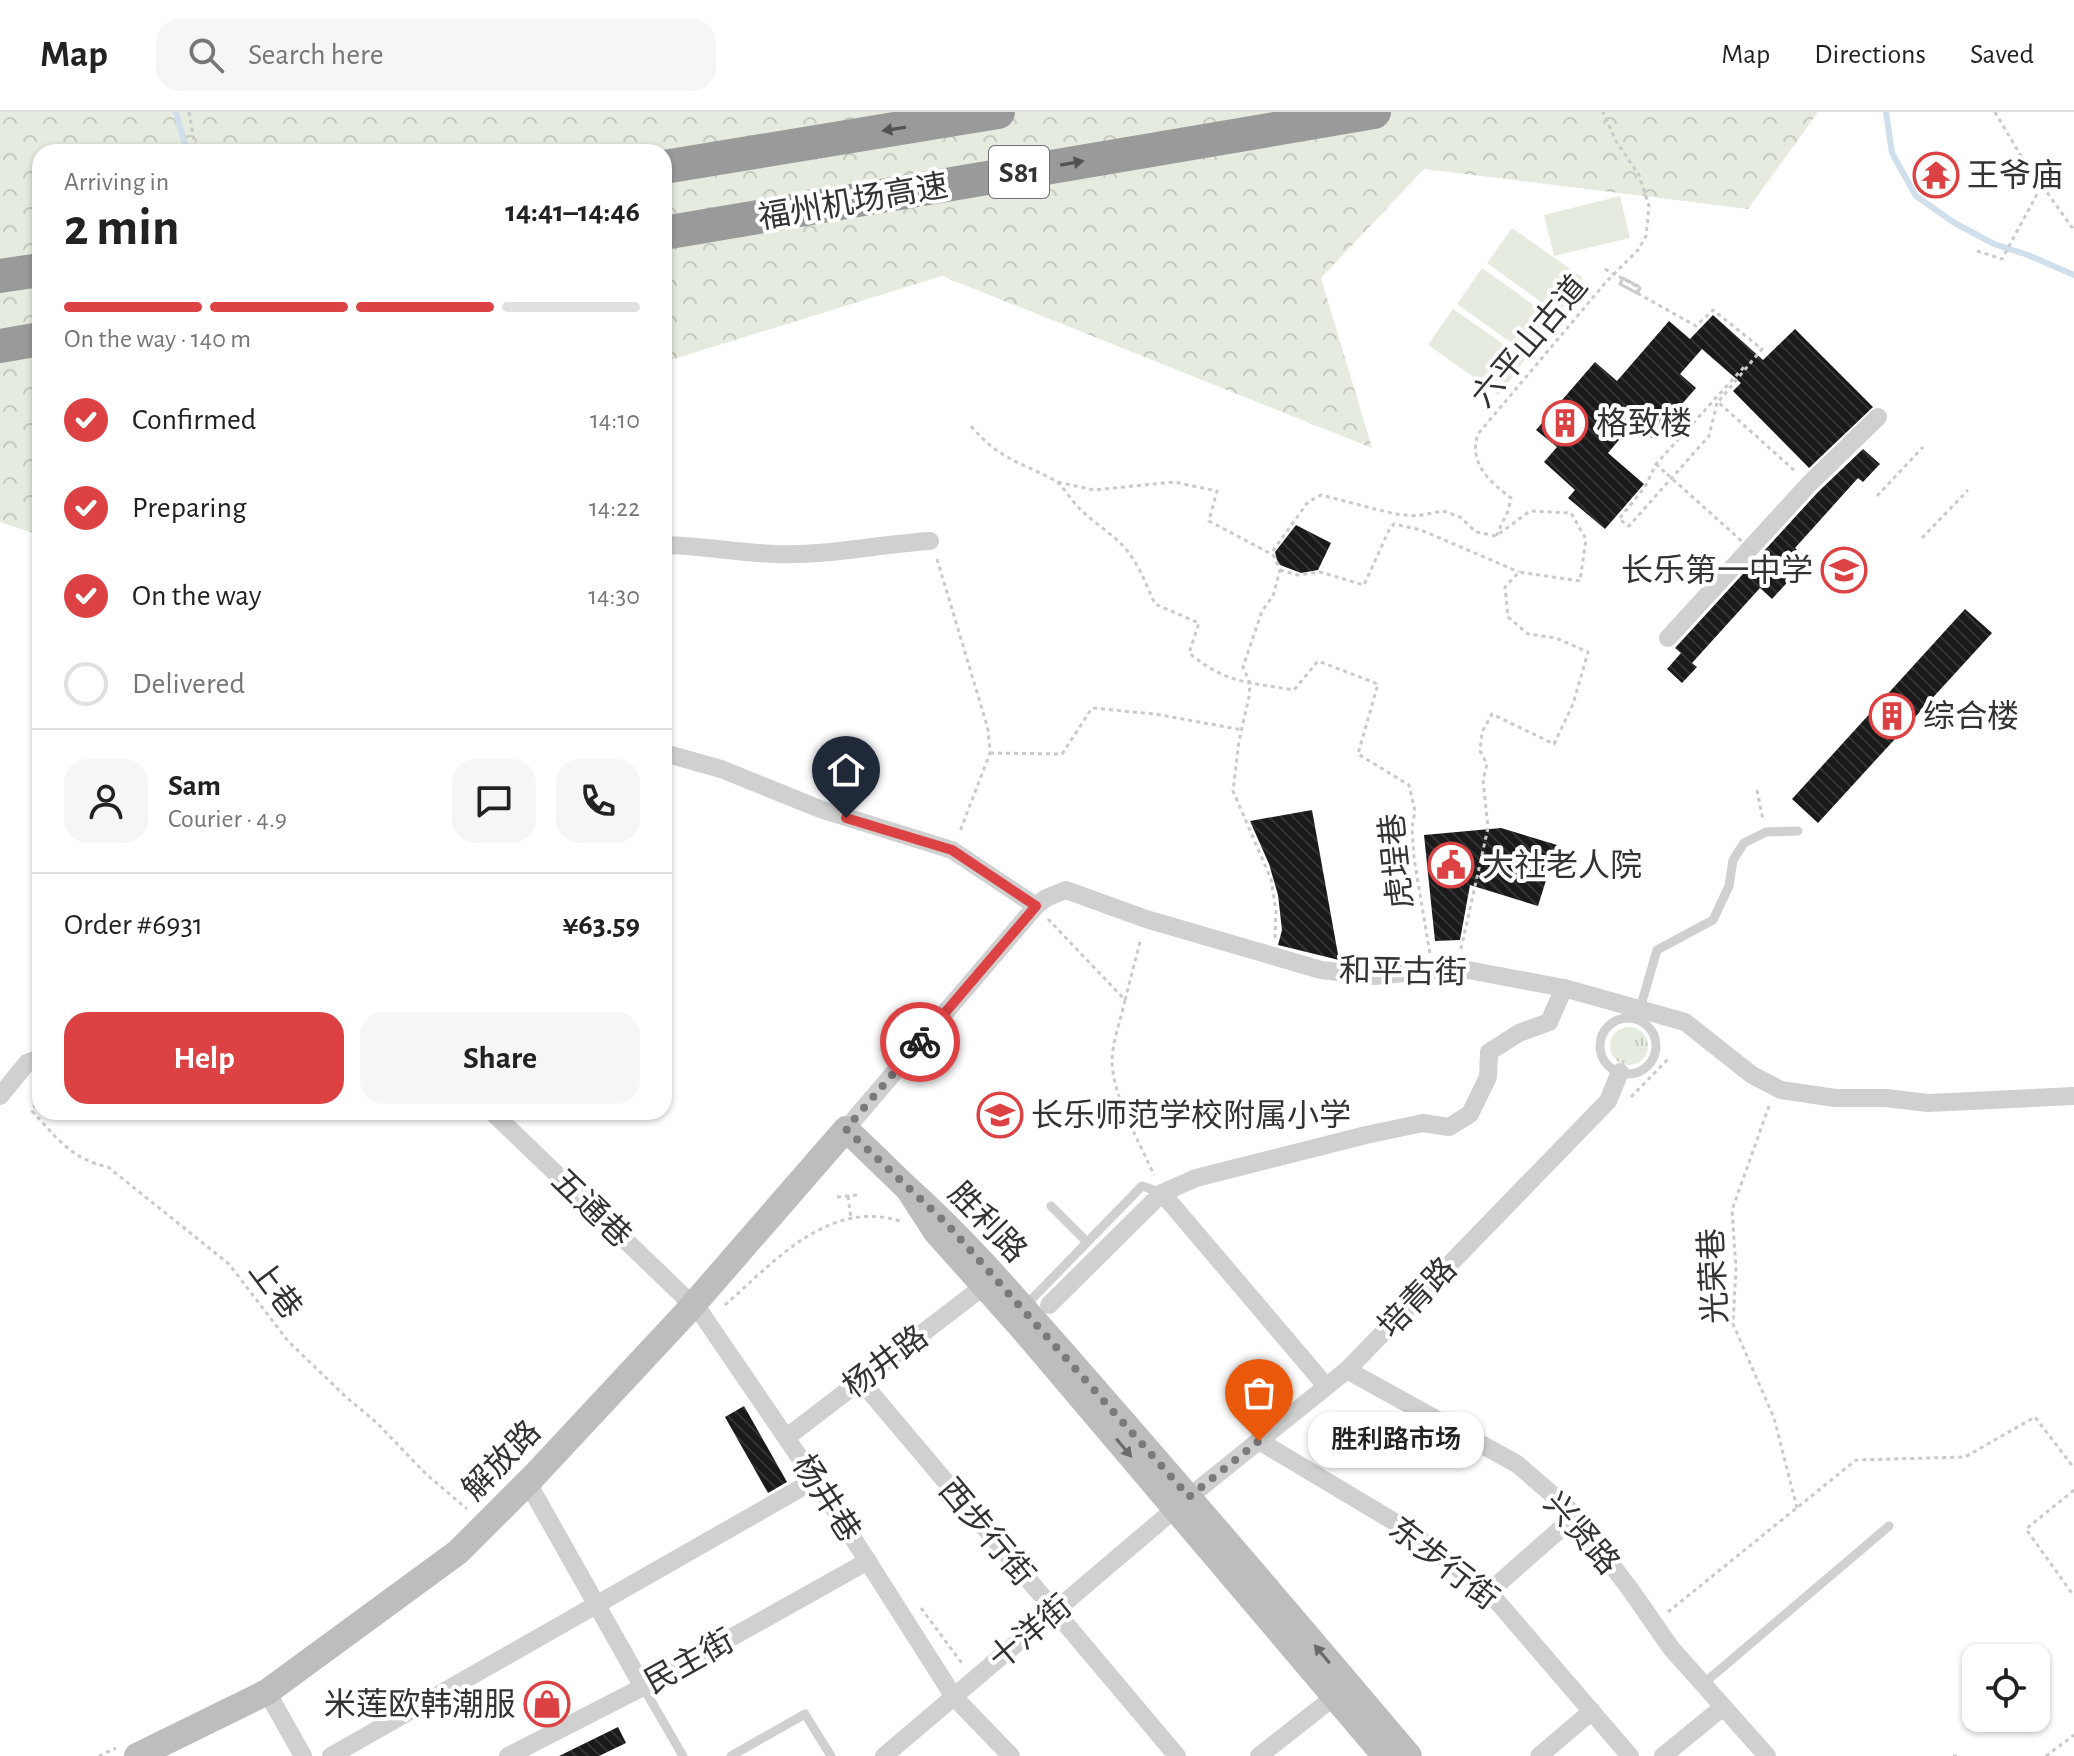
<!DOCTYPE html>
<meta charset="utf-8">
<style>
body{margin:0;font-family:"Alegreya Sans","Noto Sans SC",sans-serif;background:#f6f6f6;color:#222;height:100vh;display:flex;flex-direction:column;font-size:30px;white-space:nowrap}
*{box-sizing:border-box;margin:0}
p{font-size:26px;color:#767676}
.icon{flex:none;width:44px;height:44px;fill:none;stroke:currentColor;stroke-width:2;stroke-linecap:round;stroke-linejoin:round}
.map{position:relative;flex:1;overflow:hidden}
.details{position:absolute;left:32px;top:32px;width:640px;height:976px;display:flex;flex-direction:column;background:#fff;border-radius:24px;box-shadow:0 2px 6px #0004}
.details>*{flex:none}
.buttons{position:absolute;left:1962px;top:1532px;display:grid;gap:16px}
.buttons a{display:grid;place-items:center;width:88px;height:88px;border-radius:16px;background:#fff;box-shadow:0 2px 6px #0004;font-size:40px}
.pin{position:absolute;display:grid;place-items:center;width:68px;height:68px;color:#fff;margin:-82px -34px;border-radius:50% 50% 50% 0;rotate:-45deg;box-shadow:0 0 8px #0007}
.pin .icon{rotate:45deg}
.courier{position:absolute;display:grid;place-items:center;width:80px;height:80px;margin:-40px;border:6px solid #dc4244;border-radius:50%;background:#fff;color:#222;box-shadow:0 2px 10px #0007}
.bubble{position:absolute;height:56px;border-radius:24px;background:#fff;box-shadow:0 2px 6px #0004;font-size:26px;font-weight:600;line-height:56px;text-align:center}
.headline em{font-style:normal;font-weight:600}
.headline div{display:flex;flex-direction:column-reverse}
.headline{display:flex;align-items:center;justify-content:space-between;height:136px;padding:0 32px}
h1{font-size:52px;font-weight:600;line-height:60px}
.bar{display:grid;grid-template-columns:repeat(4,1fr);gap:12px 8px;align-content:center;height:96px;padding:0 32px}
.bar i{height:10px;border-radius:6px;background:#e0e0e0}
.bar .current{background:#dc4244}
.bar p{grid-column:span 4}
.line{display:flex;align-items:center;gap:20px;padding:0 32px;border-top:2px solid #e0e0e0}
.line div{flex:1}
.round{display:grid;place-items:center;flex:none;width:84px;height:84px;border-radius:24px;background:#f6f6f6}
ol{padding:0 32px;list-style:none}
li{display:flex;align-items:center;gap:24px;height:88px}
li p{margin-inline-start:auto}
li .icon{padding:8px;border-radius:50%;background:#dc4244;color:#fff;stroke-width:4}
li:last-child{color:#767676}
li i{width:44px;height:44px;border:4px solid #e0e0e0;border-radius:50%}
.button{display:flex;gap:16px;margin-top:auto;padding:16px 32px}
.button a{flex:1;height:92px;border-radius:24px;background:#dc4244;color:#fff;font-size:32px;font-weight:600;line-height:92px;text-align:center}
.button a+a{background:#f6f6f6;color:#222}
header{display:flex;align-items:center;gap:48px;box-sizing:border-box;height:112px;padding:0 40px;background:#fff;border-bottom:2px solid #e0e0e0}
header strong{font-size:38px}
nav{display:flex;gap:44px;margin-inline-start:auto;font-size:28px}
.search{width:560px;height:72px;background:#f6f6f6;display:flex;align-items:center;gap:20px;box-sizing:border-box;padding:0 28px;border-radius:24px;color:#767676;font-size:30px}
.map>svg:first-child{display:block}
.grass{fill:url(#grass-tufts)}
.forest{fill:url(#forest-crowns)}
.green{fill:#e5ebdf}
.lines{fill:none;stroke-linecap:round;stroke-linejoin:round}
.stream{stroke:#d0dfec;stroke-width:6}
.building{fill:url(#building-back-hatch)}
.path{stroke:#cacaca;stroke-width:3;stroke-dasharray:4 4;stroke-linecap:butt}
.lane{stroke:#d0d0d0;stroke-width:9}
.street{stroke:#d0d0d0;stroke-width:18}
.secondary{stroke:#bdbdbd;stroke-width:26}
.highway{stroke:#9a9a9a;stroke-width:34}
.path-bridge{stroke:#cacaca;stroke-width:3;stroke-dasharray:4 4;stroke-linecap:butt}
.oneway{fill:#525252}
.oneway2{fill:#6a6a6a}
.done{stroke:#7a7a7a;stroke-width:8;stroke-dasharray:0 14.4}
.route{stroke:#dc4244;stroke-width:10}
.labels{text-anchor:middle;stroke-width:8;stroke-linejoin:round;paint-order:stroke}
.shield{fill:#fff;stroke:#707070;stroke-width:2}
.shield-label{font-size:30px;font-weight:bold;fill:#333}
.poi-label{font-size:32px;fill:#333;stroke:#fff;text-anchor:start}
.street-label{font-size:32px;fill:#333;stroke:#fff}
</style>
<header>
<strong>Map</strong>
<div class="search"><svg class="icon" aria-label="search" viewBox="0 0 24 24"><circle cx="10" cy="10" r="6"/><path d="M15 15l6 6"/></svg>Search here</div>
<nav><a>Map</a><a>Directions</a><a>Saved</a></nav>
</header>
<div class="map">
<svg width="2074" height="1644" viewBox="0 0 2074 1644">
<defs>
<pattern id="grass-tufts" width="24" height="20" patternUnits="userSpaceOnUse" patternTransform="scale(2)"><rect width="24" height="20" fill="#e5ebdf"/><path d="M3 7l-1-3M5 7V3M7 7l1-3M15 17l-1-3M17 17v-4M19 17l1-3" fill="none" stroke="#c5cac0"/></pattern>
<pattern id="forest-crowns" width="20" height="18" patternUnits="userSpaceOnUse" patternTransform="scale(2)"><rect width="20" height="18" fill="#e5ebdf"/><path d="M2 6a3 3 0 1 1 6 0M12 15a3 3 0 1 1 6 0" fill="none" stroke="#c5cac0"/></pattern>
<pattern id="building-back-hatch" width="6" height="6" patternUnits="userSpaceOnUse" patternTransform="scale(2)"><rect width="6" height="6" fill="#1a1a1a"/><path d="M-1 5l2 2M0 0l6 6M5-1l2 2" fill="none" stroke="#333"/></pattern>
</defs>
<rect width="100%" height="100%" fill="#fff"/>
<circle class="grass" cx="1629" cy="934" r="19"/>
<path class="forest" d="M0,0H1818L1748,97L1424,57L1321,166L1372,336L942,164L664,250V40H40V423L0,410Z"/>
<g class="green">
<path d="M1620,84L1630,126L1554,144L1544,103Z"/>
<path d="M1512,116L1583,166L1558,202L1487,151Z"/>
<path d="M1482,156L1553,207L1528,243L1457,192Z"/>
<path d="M1453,197L1525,247L1499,283L1428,233Z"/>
</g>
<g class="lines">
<g class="stream">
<path d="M176,0L187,40"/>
<path d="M1886,0L1892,41L1916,84L1953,110L1994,132L2028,143L2074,163"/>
</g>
</g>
<g class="building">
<path d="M1713,203L1763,248L1795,217L1873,295L1809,356L1733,279L1741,271L1702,237L1680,262L1696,276L1652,326L1634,310L1608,341L1644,372L1605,417L1568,386L1575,378L1544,350L1557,335L1536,318L1595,250L1617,269L1669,209L1690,227Z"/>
<path d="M1863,337L1880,352L1863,370L1858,366L1795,436L1808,448L1772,487L1760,476L1692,551L1697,555L1682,571L1667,557L1681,541L1675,536L1818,380Z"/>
<path d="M1296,413L1331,431L1318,458L1301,461L1280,453L1277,448L1275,440Z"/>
<path d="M1965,497L1992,521L1818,711L1792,687Z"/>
<path d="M1312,698L1339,848L1278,833L1282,818L1278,783L1269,752L1250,709Z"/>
<path d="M1501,716L1557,733L1538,794L1470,773L1460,828L1435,829L1424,723Z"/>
<path d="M744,1294L787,1370L768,1381L725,1305Z"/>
<path d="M618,1615L626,1631L599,1644H559Z"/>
</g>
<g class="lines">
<g class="path">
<path d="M189,0L196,40"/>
<path d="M1995,0L2021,44L2074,118"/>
<path d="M1977,139L2002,147L2042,73"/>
<path d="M1637,181L1620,172L1623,166L1640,175L1637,181L1620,172L1623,166L1640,176L1637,181L1696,214L1713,198L1762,237L1718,290L1795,359"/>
<path d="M1717,291L1709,324L1629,414L1619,407L1645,375L1656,352L1744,255"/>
<path d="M971,314C999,347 1018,349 1054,368C1062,372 1071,388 1078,395C1095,413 1120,425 1133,447C1142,460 1148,477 1155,492L1199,511L1189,541C1227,572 1248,570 1294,578L1318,549L1378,572L1358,642L1409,673L1415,699L1412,716L1414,746L1430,842"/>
<path d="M1656,352L1667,362"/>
<path d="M1058,370L1094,378L1174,370L1217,379L1209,409L1273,443"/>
<path d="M1877,384L1923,335"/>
<path d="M1922,426L1968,378"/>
<path d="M937,447L988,617L990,641L959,722"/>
<path d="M1280,458L1298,463L1320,460L1364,473L1389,418L1394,412L1421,418L1519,460"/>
<path d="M990,641L1062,642L1092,596L1155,602L1243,618"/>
<path d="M1757,678L1763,708"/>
<path d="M1048,807L1125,888C1121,907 1112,931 1112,950C1113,985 1140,1031 1154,1063"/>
<path d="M1275,826L1276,799L1271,767L1233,679L1239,629L1249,585L1250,571L1243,555L1262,499L1273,484L1280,458L1272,440L1308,390L1321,383L1395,402L1417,404L1443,399L1460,405L1476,420L1496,424"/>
<path d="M1461,837L1488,716L1483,668L1487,652L1480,639L1482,620L1492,602L1554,632L1573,592L1588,540L1556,526L1528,522L1508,505L1505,475L1519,460L1580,469L1586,427L1571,401L1530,399L1496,424L1508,399L1511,386C1490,370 1468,351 1478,322L1606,170L1638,138L1646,124L1649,94L1639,63L1616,29L1603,0"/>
<path d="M1125,888L1141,826"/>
<path d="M40,985L32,999C57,1026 71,1047 108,1055L229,1152L288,1229L346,1285L376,1310L425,1361L467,1397"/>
<path d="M1631,985L1670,945"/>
<path d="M1769,994L1732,1098L1736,1156L1733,1212L1774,1306L1797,1396"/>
<path d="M848,1084L851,1107"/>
<path d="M837,1085L858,1083"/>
<path d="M725,1193C775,1149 830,1085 903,1110"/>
<path d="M2074,1378L2026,1417L2074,1484"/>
<path d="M921,1496L964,1554"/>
<path d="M1668,1500L1856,1348L1965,1345L2035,1305L2074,1356"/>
<path d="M99,1644L116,1636"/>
<path d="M1953,1644H1958"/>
<path d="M2046,1644L2074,1623"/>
</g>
<g class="lane">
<circle cx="1628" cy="934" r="28"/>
<path d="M1637,907L1657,838L1713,808L1729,774L1733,748L1744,731L1766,720L1798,719"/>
<path d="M1051,1094L1087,1130"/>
<path d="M1025,1194L1142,1074L1162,1081"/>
<path d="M1703,1572L1889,1414"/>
<path d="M643,1575L683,1644"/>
<path d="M731,1644L805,1602L831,1644"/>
</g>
<g class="street">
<path d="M664,438L667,433C704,434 740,441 777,442C829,444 879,432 930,429"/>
<path d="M1668,526L1809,372L1878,305"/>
<path d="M664,641L721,657L820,697L952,738L1036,794"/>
<path d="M0,984L27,951L40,946"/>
<path d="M492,1000L701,1201L828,1387L954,1585L1011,1644"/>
<path d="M846,1017L1036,794L1046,786L1066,778L1146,807L1321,858L1374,864L1457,856L1564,876L1685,910L1752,963L1781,978L1835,986H1886L1928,991L2074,984"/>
<path d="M1162,1081L1196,1066L1366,1023L1423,1011L1449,1015L1470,1002L1488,965L1489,940L1519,921L1549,910L1564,876"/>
<path d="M1049,1193L1162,1081L1326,1274"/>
<path d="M1347,1258L1517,1352L1567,1395L1630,1477L1671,1536L1767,1644"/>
<path d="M860,1268L1177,1644"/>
<path d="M787,1325L984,1174"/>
<path d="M1259,1329L1408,1418L1489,1480L1630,1644"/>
<path d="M533,1380L643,1575"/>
<path d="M1189,1385L1347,1258L1608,989L1620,960"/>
<path d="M1489,1480L1574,1405"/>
<path d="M267,1580L303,1644"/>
<path d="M331,1644L815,1368"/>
<path d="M508,1644L643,1575L868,1449"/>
<path d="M884,1644L1176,1396"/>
<path d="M1259,1644L1334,1585"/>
<path d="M1539,1644L1592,1599"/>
<path d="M1663,1644L1723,1595"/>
</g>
<g class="secondary">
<path d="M137,1644L267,1580L458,1440L533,1365L686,1201L846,1017L908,1077"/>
<path d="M1385,1644L1022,1216L936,1120L908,1077C977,1139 1036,1211 1098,1281C1203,1401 1306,1522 1409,1644"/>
</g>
<g class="highway">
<path d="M664,55L998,0"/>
<path d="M664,121L1374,0"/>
<path d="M0,164L40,158"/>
<path d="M0,234L40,227"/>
</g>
<g class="path-bridge">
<path d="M1605,157L1640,176L1637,181"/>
<path d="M1667,362L1756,442"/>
</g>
</g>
<defs><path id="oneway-solid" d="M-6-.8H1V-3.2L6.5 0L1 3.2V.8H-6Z" transform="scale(2)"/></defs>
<g class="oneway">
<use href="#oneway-solid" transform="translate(894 17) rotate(171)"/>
<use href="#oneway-solid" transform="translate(1072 51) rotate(-10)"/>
</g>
<g class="oneway2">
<use href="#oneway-solid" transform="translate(1124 1336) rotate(50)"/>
<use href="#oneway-solid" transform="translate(1322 1542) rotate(-130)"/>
</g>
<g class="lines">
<path class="done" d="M920,930L846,1017L947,1112L1189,1385L1259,1329"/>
<path class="route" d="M846,706L952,738L1036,794L920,930"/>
</g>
<defs>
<g id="temple-ring" transform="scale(2.3)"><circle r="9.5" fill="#fff" stroke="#dc4244" stroke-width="1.5"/><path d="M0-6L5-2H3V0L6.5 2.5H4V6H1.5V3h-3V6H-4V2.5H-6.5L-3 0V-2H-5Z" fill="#dc4244"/></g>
<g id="building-ring" transform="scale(2.3)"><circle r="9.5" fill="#fff" stroke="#dc4244" stroke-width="1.5"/><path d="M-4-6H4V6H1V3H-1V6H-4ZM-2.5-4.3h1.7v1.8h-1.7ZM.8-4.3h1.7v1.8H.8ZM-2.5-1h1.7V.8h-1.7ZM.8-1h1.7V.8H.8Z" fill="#dc4244"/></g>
<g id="school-ring" transform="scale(2.3)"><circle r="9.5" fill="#fff" stroke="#dc4244" stroke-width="1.5"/><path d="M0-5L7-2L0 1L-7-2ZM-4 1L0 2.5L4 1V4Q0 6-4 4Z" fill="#dc4244"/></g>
<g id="civic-ring" transform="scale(2.3)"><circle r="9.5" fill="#fff" stroke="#dc4244" stroke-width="1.5"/><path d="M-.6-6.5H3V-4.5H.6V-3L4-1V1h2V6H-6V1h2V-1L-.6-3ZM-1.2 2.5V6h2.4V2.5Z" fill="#dc4244"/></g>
<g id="shop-ring" transform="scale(2.3)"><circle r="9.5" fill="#fff" stroke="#dc4244" stroke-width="1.5"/><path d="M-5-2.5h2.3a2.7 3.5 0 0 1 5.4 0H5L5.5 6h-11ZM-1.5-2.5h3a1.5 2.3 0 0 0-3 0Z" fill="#dc4244"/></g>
</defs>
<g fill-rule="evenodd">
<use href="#temple-ring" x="1936" y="63"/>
<use href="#building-ring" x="1565" y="311"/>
<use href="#school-ring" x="1844" y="458"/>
<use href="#building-ring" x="1892" y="604"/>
<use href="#civic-ring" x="1451" y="753"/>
<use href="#school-ring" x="1000" y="1003"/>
<use href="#shop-ring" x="547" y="1592"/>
</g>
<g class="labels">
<rect class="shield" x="989" y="34" width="60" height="52" rx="6"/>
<g class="shield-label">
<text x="1019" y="70">S81</text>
</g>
<g class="poi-label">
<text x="1967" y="74">王爷庙</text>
<text x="1596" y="322">格致楼</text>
<text x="1813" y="469" text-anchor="end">长乐第一中学</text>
<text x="1923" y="615">综合楼</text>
<text x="1482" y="764">大社老人院</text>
<text x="1031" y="1014">长乐师范学校附属小学</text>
<text x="516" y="1603" text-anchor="end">米莲欧韩潮服</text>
</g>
<g class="street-label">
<text transform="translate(853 89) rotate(-10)" y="11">福州机场高速</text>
<text transform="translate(1529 229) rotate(-50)" y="11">六平山古道</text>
<text transform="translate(1396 749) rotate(-96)" y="11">虎埕巷</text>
<text transform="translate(1403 859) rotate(1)" y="11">和平古街</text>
<text transform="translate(592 1096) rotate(44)" y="11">五通巷</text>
<text transform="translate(988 1110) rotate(46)" y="11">胜利路</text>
<text transform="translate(1713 1164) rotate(-93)" y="11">光荣巷</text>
<text transform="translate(276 1177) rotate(53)" y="11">上巷</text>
<text transform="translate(1417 1185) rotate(-46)" y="11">培青路</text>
<text transform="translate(885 1249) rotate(-37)" y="11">杨井路</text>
<text transform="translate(501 1348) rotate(-46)" y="11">解放路</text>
<text transform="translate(827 1386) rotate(57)" y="11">杨井巷</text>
<text transform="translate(987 1420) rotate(50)" y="11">西步行街</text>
<text transform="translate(1582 1421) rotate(49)" y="11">兴贤路</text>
<text transform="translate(1444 1451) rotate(38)" y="11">东步行街</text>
<text transform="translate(1030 1520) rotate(-40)" y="11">十洋街</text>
<text transform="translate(689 1549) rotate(-29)" y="11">民主街</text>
</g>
</g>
</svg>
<div class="buttons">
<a><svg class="icon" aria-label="locate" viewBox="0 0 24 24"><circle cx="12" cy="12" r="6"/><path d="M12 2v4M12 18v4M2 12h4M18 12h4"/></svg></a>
</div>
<div class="pin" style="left:1259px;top:1329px;background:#ea580c"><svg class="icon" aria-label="bag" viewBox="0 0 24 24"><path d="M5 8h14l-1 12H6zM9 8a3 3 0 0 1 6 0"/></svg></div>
<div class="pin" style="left:846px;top:706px;background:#1f2937"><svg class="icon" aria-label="home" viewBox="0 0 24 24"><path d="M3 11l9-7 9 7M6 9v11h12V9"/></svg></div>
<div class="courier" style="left:920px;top:930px"><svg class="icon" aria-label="bike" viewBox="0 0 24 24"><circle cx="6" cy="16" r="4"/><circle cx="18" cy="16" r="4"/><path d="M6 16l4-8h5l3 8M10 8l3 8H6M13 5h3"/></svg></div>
<div class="bubble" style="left:1308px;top:1300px;width:176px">胜利路市场</div>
<section class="details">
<div class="headline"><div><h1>2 min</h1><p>Arriving in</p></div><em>14:41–14:46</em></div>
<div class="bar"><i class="current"></i><i class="current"></i><i class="current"></i><i></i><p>On the way · 140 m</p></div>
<ol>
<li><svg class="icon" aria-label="check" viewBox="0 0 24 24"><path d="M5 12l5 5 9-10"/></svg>Confirmed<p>14:10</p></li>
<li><svg class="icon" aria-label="check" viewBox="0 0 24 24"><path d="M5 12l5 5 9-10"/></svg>Preparing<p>14:22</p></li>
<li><svg class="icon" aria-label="check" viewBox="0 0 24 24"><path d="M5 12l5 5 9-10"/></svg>On the way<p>14:30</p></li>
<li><i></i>Delivered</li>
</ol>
<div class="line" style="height:144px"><a class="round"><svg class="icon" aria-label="person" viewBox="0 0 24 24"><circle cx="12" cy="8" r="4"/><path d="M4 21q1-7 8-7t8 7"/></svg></a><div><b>Sam</b><p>Courier · 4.9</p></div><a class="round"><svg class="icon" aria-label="chat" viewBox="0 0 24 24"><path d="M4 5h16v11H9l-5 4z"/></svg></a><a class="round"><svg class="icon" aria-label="phone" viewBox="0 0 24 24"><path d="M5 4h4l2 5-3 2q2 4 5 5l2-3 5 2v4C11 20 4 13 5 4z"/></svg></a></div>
<div class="line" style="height:104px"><div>Order #6931</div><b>¥63.59</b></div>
<div class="button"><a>Help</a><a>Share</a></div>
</section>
</div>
